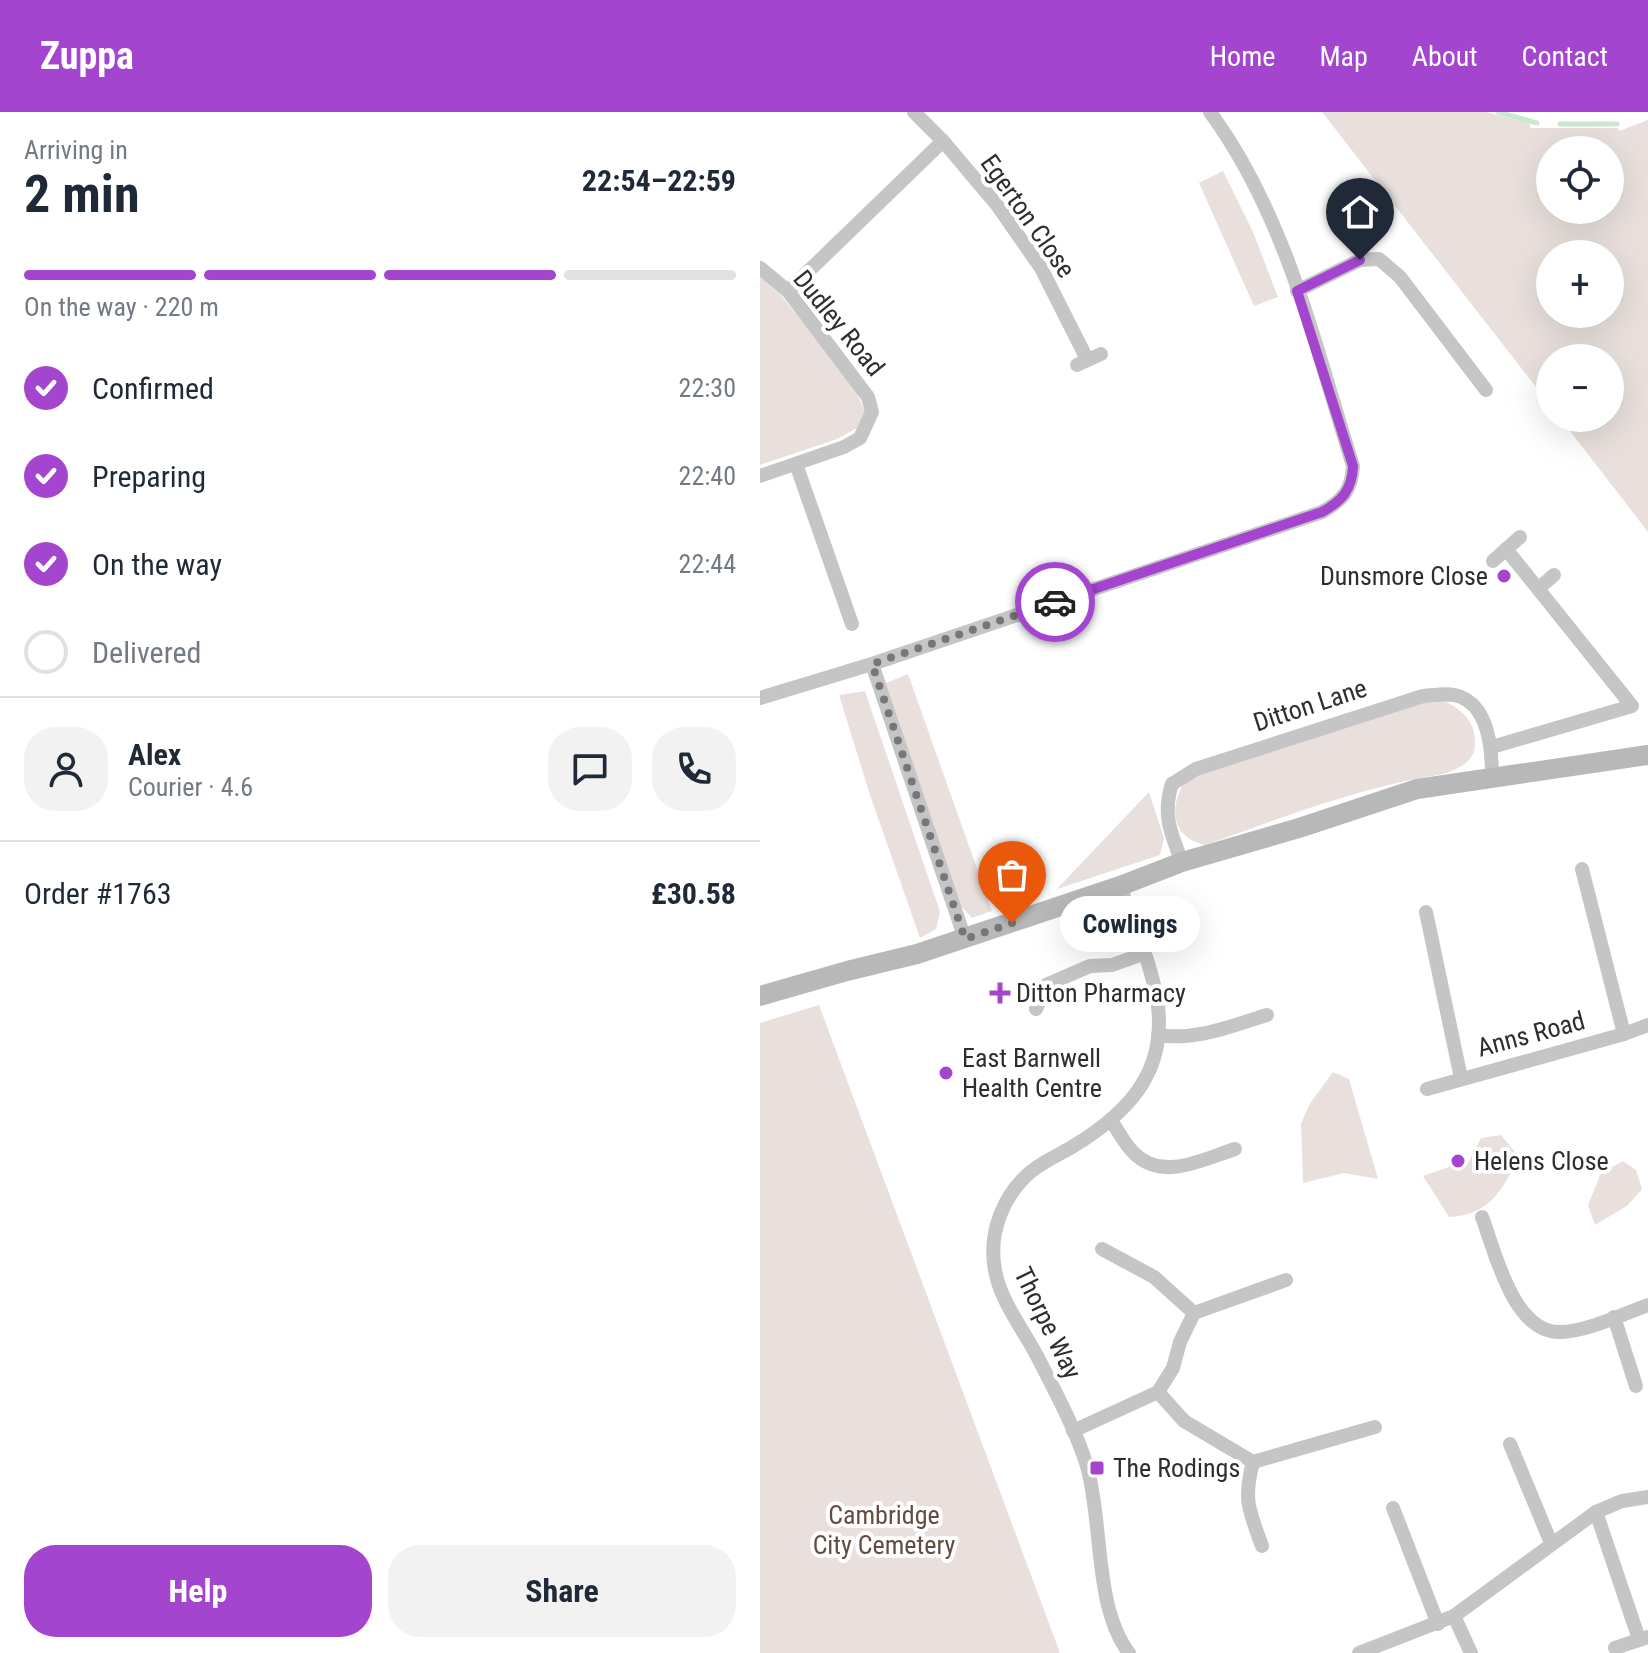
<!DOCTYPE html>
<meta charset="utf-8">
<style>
body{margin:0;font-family:"Roboto Condensed",sans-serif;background:#f2f2f3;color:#1f2937;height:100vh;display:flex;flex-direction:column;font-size:30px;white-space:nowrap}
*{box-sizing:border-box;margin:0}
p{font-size:26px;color:#747a83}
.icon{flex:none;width:44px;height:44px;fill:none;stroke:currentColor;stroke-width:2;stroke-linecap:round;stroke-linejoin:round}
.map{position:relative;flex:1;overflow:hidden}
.panel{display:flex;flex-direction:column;background:#fff;width:760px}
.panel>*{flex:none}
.controls{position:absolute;left:776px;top:24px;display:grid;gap:16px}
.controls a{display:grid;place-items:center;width:88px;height:88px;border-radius:50%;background:#fff;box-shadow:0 8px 32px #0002;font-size:40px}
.pin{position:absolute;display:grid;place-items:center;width:68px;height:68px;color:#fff;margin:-82px -34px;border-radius:50% 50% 50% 0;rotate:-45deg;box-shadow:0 0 8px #0007}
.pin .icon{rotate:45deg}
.courier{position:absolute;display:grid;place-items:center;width:80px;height:80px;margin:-40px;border:6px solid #a445cf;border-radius:50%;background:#fff;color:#222;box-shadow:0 2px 10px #0007}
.bubble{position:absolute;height:56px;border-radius:28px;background:#fff;box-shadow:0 8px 32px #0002;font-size:26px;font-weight:700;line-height:56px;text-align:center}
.summary em{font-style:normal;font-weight:700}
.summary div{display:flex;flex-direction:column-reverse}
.summary{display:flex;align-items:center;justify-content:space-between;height:136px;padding:0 24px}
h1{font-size:52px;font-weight:700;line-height:60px}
.bar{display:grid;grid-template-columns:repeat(4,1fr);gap:12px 8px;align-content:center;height:96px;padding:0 24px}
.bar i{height:10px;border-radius:6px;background:#e0e1e3}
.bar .active{background:#a445cf}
.bar p{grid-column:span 4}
.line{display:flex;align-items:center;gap:20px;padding:0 24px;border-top:2px solid #e0e1e3}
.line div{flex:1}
.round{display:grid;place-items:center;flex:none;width:84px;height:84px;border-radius:32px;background:#f2f2f3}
ol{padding:0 24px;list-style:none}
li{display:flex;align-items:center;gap:24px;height:88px}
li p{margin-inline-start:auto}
li .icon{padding:8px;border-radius:50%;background:#a445cf;color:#fff;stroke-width:4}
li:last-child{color:#747a83}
li i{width:44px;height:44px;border:4px solid #e0e1e3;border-radius:50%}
.button{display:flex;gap:16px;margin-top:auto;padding:16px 24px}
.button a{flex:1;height:92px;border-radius:32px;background:#a445cf;color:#fff;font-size:32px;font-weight:700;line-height:92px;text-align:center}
.button a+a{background:#f2f2f3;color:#1f2937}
header{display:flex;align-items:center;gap:48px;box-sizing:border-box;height:112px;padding:0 40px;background:#a445cf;color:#fff}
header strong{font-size:38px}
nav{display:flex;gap:44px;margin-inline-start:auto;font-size:28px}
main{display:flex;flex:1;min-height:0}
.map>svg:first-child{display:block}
.green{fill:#e9e0dd;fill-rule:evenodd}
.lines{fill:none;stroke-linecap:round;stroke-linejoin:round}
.stream{stroke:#cce7d0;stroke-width:5}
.street{stroke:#c5c5c5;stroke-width:14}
.secondary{stroke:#b8b8b8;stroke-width:20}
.done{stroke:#777;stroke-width:8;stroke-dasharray:0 14.4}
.route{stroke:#a445cf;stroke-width:10}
.poi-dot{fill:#a445cf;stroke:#fff;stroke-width:3}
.labels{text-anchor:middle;stroke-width:8;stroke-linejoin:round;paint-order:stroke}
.street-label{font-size:26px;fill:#2e2e2e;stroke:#fff}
.poi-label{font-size:26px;fill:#2e2e2e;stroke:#fff;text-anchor:start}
.park-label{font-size:26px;fill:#644b41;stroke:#fff}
</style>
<header>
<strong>Zuppa</strong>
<nav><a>Home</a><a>Map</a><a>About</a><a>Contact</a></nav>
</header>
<main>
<section class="panel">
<div class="summary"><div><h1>2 min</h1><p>Arriving in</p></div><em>22:54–22:59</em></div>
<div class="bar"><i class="active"></i><i class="active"></i><i class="active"></i><i></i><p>On the way · 220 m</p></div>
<ol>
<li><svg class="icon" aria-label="check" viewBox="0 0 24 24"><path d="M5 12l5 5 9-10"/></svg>Confirmed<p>22:30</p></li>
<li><svg class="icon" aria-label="check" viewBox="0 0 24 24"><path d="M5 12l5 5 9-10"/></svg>Preparing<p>22:40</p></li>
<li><svg class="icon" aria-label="check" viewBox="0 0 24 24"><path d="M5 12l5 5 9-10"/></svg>On the way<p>22:44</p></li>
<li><i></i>Delivered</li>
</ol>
<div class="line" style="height:144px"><a class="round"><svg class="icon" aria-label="person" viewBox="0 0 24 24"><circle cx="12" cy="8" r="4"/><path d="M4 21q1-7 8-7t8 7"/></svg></a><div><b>Alex</b><p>Courier · 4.6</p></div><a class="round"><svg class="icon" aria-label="chat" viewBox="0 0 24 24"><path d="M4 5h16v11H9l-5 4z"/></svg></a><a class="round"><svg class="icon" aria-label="phone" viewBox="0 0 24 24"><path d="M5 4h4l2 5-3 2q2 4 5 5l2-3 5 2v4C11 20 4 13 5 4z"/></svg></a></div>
<div class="line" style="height:104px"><div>Order #1763</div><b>£30.58</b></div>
<div class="button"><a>Help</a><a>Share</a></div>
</section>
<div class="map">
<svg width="888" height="1541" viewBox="0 0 888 1541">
<rect width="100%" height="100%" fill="#fff"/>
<g class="green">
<path d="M562,0H726L769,11L771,16H858L859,19L888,8V420L800,306H850V246H790V293ZM790,38H850V98H790ZM790,142H850V202H790Z"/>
<path d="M463,59L493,120L518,185L494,194L439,71Z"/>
<path d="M0,165L20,182L93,272L105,300L97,316L77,327L0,353Z"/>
<path d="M148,562L232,799L212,806L199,792L126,571Z"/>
<path d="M105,579L180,800L176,817L160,826L110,683L79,583Z"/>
<path d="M671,584C692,591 715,603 715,629C715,638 714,643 707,650C694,662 671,664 655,667C582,682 515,708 445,733C439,731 431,729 427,725C408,710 415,682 427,667Z"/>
<path d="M389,680L404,726L400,743L297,777Z"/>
<path d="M59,893L300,1541H0V911Z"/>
<path d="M573,960L589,967L618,1067L584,1061L543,1071L541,1012L549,993Z"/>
<path d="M741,1023L759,1045C742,1078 730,1103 689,1105L663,1064L695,1053H707L721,1026Z"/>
<path d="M863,1049L876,1058L882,1077L867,1094L835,1113L828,1093L841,1061Z"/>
</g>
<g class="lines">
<g class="stream">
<path d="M738,0L777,11"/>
<path d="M800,12H857"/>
</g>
<g class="street">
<path d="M154,0L183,29L237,93L281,156L327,247"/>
<path d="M0,156L28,179L108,285L112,300L100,326L84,335L0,364"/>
<path d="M28,179L183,29"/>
<path d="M537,179L600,148L619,147L640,165L726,278"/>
<path d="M317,253L341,242"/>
<path d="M36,352L92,512"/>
<path d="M733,449L760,425"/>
<path d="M779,476L794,463"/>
<path d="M112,552L205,827"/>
<path d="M0,586L112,552L562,400C582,389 592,378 593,354C555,234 526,103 450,0"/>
<path d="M732,635L872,594L746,437"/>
<path d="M422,750C411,722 402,702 412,672L436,657L663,584C675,583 690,580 701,585C729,596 732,639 732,664"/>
<path d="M822,757L864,922"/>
<path d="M360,774C374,813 393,855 398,895C406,963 365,1003 312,1035C297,1044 279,1051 266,1064C243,1086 230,1119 234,1151C237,1185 262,1215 277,1244C295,1279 315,1316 327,1354C343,1410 334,1496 369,1541"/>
<path d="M666,800L701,966"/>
<path d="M276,897L286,873L330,854L352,853L383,842"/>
<path d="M398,923C436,929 471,914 507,903"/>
<path d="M667,977L864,922L888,913"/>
<path d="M352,1010C359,1020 365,1033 374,1041C402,1070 444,1047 475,1037"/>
<path d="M722,1105C735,1139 753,1221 800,1220C826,1220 863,1202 888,1193"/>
<path d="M342,1137L394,1165L434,1201"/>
<path d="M854,1205L876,1274"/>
<path d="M398,1280L424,1309L493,1350L615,1315"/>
<path d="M313,1319L398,1280L413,1256L420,1230L434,1201L526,1168"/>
<path d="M750,1332L791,1431"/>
<path d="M493,1350C483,1388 489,1398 502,1434"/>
<path d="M633,1396L678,1512"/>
<path d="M836,1400L879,1527"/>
<path d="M694,1504L711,1541"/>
<path d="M855,1536L888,1525"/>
<path d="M599,1541L694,1504L836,1400L862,1389L888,1385"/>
</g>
<path class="secondary" d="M0,884L87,859L157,842L360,774L422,750L539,716L657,677L888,643"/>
</g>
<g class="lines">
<path class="done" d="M252,811L205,827L112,552L295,490"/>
<path class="route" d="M295,490L562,400C582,389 592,378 593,354L537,179L600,148"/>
</g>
<g class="poi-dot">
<circle cx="744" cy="464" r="8"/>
<path d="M236 869h8v8h8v8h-8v8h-8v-8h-8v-8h8z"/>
<circle cx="186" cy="961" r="8"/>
<circle cx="698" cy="1049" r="8"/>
<rect x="329" y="1348" width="16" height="16" rx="4"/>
</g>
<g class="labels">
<g class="street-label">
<text transform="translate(268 104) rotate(55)" y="9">Egerton Close</text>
<text transform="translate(79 211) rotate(51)" y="9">Dudley Road</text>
<text transform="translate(550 593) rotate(-18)" y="9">Ditton Lane</text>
<text transform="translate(771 922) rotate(-15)" y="9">Anns Road</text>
<text transform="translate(288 1211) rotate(64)" y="9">Thorpe Way</text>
</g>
<g class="poi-label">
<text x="728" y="473" text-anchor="end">Dunsmore Close</text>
<text x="256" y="890">Ditton Pharmacy</text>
<text x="202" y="955">East Barnwell<tspan x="202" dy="30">Health Centre</tspan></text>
<text x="714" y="1058">Helens Close</text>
<text x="353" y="1365">The Rodings</text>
</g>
<g class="park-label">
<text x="124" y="1412">Cambridge<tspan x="124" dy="30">City Cemetery</tspan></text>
</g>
</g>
</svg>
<div class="controls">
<a><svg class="icon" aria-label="locate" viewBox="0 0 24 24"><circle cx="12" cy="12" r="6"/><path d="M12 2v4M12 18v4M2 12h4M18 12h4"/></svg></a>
<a>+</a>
<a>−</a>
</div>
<div class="pin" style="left:252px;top:811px;background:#ea580c"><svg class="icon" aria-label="bag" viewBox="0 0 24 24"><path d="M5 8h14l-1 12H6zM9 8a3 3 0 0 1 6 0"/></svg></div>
<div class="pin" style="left:600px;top:148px;background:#1f2937"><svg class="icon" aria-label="home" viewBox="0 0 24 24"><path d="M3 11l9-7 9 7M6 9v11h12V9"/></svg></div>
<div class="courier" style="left:295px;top:490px"><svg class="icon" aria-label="car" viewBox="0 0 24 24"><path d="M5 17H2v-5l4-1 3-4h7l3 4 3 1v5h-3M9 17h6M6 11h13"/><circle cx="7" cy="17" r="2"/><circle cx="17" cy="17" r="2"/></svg></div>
<div class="bubble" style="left:300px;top:784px;width:140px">Cowlings</div>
</div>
</main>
